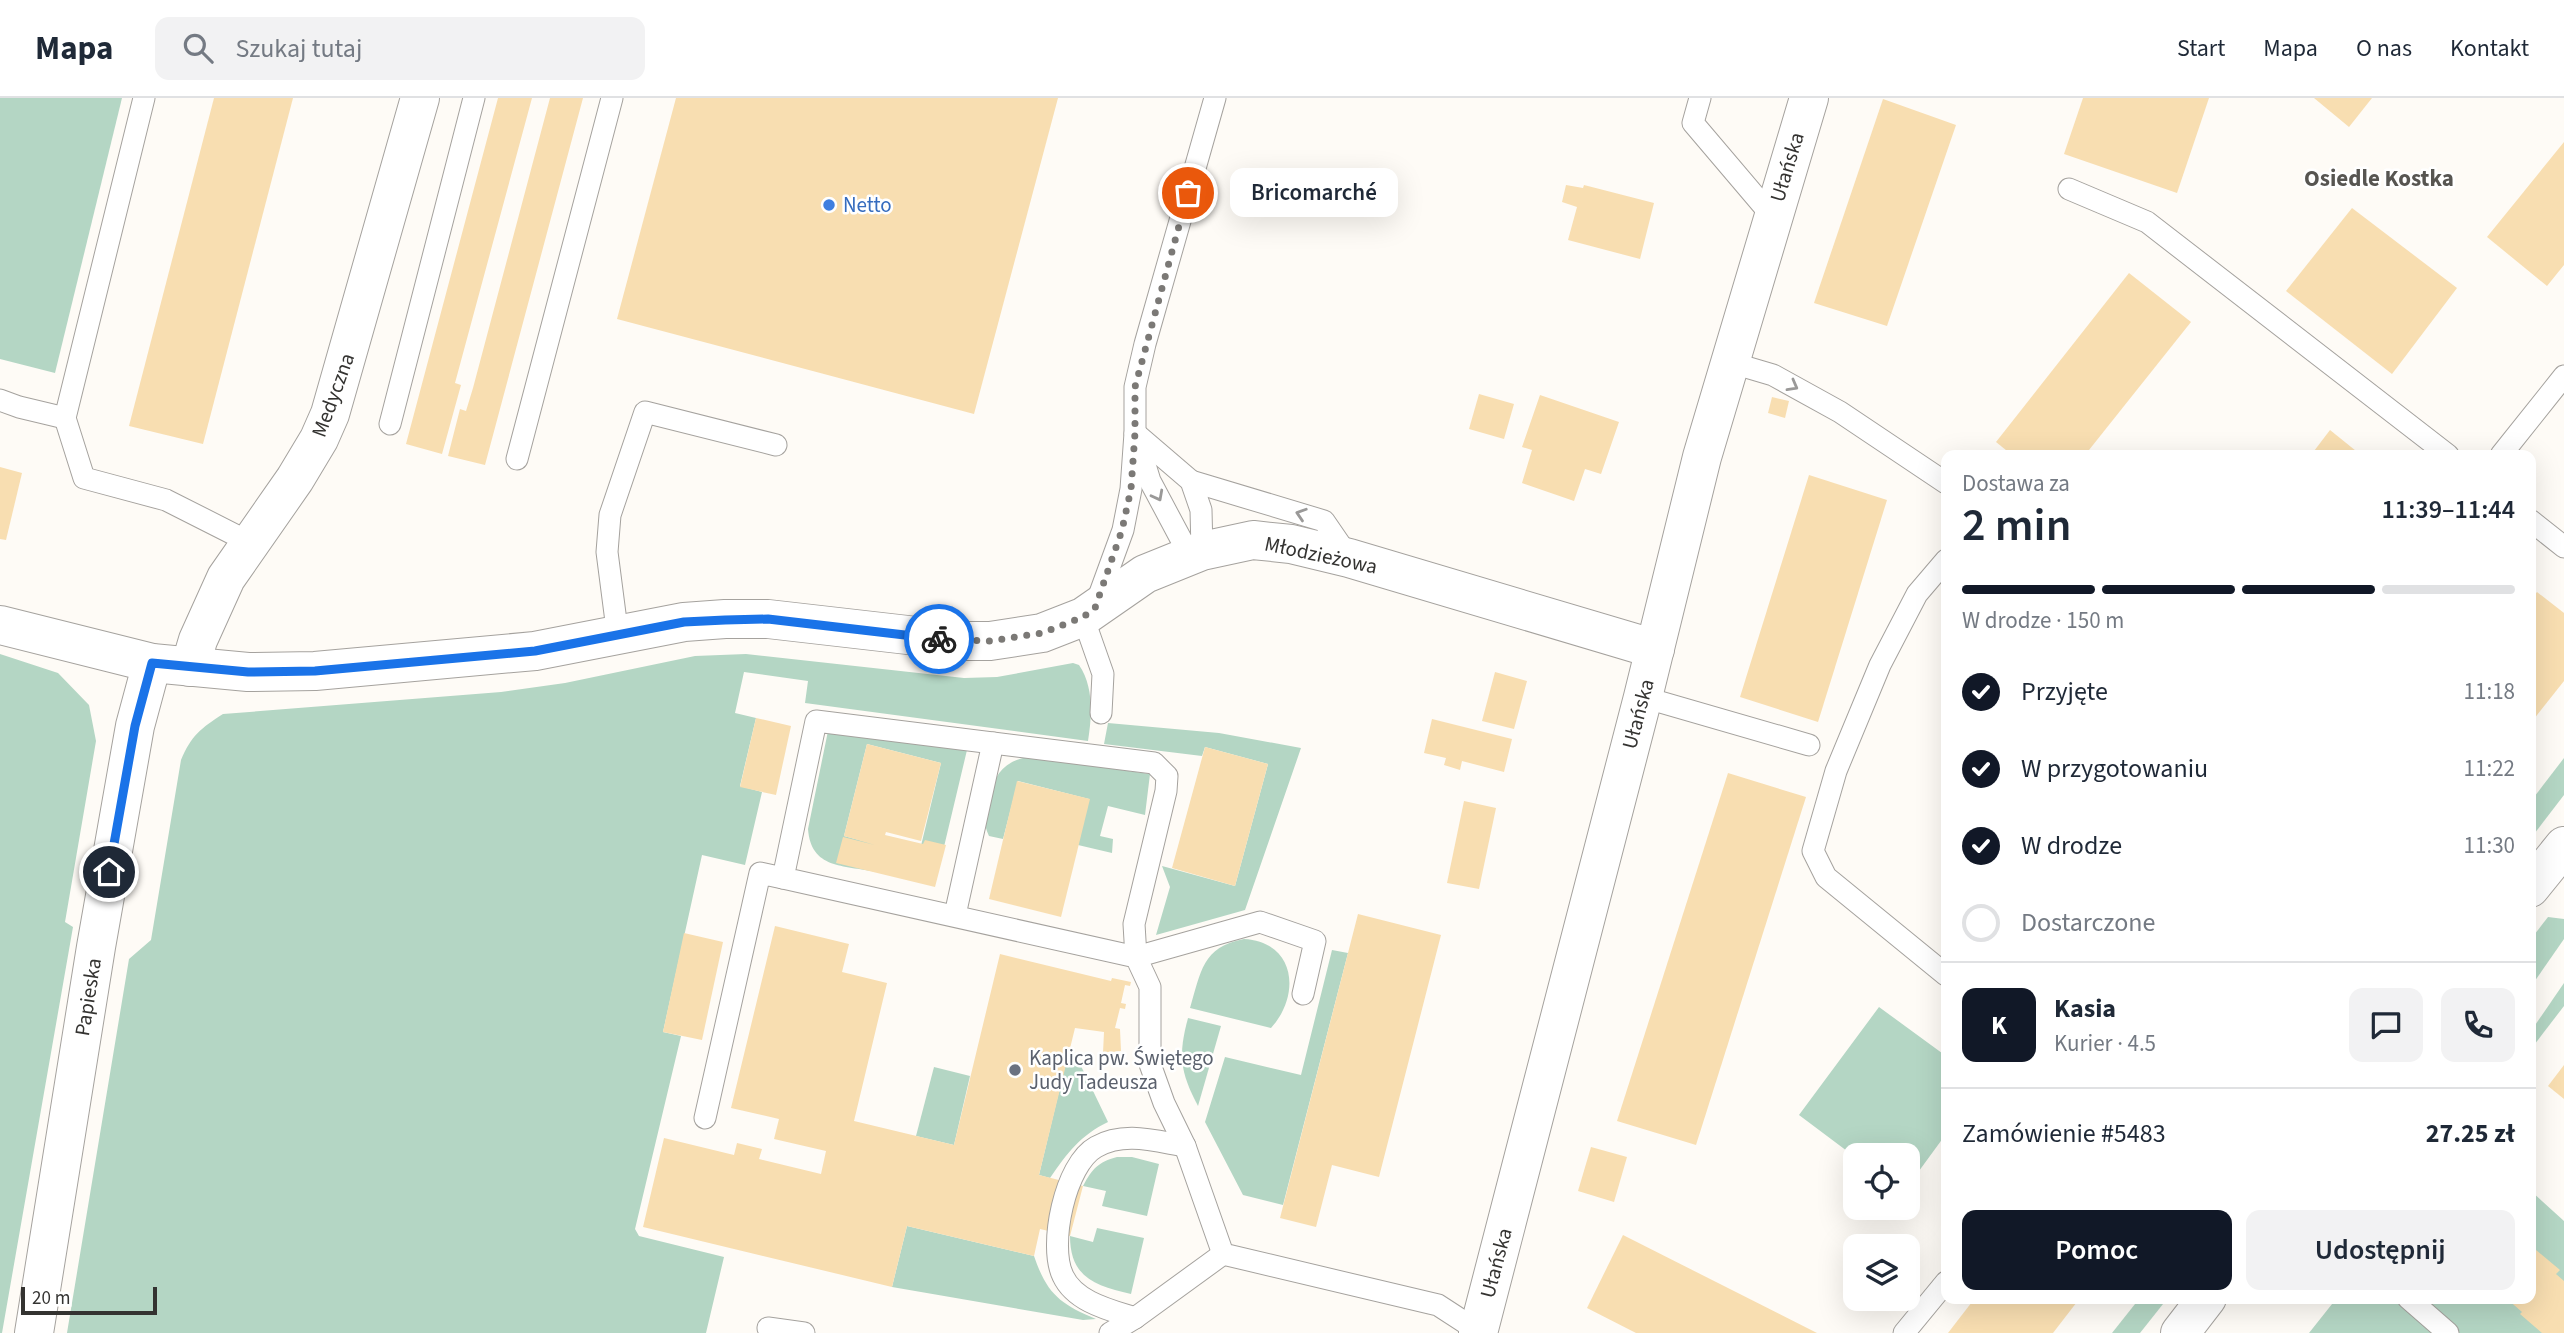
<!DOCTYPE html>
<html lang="pl">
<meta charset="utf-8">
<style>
body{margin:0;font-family:"Source Sans 3",sans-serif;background:#f2f2f3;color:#1f2937;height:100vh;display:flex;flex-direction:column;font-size:26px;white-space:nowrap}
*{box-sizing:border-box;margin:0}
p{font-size:23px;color:#747a83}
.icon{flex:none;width:38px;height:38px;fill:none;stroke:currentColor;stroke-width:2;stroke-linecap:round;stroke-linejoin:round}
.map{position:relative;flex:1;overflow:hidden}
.drawer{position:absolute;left:1941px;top:352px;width:595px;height:854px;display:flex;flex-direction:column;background:#fff;border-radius:14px;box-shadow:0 7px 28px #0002}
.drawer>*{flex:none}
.fabs{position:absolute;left:1843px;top:1045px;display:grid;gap:14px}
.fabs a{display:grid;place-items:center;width:77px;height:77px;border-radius:14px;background:#fff;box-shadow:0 7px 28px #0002;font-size:35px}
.scale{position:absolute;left:21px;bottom:18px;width:136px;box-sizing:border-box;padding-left:7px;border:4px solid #343331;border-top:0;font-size:19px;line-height:24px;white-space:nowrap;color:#343331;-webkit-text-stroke:5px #fff;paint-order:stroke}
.pin{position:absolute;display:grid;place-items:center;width:60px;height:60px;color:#fff;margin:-30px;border:4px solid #fff;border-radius:50%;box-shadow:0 2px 7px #0007}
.courier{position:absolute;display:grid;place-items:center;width:70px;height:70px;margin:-35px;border:5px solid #1a73e8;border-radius:50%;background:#fff;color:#222;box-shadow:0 2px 9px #0007}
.bubble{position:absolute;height:49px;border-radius:14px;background:#fff;box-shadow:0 7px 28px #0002;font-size:23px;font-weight:600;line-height:49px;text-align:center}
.head em{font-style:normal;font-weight:600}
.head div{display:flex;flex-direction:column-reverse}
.head{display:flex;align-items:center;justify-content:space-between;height:119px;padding:0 21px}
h1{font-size:46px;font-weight:600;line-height:52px}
.bar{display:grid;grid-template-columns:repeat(4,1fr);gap:10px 7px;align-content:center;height:84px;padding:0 21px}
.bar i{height:9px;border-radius:5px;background:#e0e1e3}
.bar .selected{background:#111827}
.bar p{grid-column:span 4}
.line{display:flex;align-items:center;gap:18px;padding:0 21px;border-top:2px solid #e0e1e3}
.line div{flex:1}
.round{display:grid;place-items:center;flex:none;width:74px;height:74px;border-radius:14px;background:#f2f2f3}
ol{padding:0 21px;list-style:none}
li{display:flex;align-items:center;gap:21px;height:77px}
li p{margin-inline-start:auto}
li .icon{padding:7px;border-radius:50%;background:#111827;color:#fff;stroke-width:4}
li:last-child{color:#747a83}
li i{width:38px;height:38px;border:4px solid #e0e1e3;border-radius:50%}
.primary-button{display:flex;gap:14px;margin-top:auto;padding:14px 21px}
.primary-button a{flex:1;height:80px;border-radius:14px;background:#111827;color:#fff;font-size:28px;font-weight:600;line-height:80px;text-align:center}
.primary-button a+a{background:#f2f2f3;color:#1f2937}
header{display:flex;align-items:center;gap:42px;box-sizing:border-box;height:98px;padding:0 35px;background:#fff;border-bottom:2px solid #e0e1e3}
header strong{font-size:33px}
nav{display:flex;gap:38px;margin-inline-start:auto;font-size:24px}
.search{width:490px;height:63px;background:#f2f2f3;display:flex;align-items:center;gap:18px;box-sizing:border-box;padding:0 24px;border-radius:14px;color:#747a83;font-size:26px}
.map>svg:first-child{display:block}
.green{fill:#b4d6c4}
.building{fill:#f8deb1}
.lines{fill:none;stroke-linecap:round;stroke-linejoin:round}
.lane-casing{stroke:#a5a29e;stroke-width:23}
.street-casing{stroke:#a5a29e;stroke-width:40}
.secondary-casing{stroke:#a5a29e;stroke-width:40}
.lane{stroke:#fff;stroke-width:21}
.street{stroke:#fff;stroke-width:38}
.secondary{stroke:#fff;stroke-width:38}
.oneway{stroke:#9a9998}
.done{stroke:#7b7976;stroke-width:7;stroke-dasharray:0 12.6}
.route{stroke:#1a73e8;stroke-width:9}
.shop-dot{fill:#3f7fe0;stroke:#fff;stroke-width:2.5}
.worship-dot{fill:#6b7280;stroke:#fff;stroke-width:2.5}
.labels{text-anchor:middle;stroke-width:5;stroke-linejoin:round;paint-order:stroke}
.street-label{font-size:21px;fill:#343331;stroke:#fff}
.shop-label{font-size:21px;fill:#366cbe;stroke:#fff;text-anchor:start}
.worship-label{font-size:21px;fill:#5b616d;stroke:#fff;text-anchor:start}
.neighbourhood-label{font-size:23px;font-weight:bold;fill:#575551;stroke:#fff}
</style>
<header>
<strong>Mapa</strong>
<div class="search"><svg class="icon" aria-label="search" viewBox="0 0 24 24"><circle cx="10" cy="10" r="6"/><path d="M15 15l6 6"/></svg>Szukaj tutaj</div>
<nav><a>Start</a><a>Mapa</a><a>O nas</a><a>Kontakt</a></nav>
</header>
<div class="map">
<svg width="2564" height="1235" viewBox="0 0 2564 1235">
<rect width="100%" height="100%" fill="#fefbf6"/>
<g class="green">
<path d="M0,0H122L55,275L0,261Z"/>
<path d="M0,556L58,575L89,607L96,643L65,824L73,829L2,1235H0Z"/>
<path d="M746,556L964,580L997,579L1073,565L1079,567C1094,589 1092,618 1088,643L805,605L808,583L744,574L735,615L756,620L740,688L762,694L745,767L702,757L663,934L681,938L635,1131L639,1138L724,1159L706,1235H67L129,861L151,842L181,662C191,638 201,630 223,616L501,594L565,585L695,558Z"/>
<path d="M1108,625L1219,635L1301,650L1245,812L1156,837L1170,789L1162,768L1235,788L1268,666L1205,649L1202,658L1104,646Z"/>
<path d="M828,633L967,652L943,753L919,756L941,665L867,646L844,738L882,748L876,774C843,767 811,771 808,731Z"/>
<path d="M1029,659L1150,676L1145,717L1108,708L1100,738L1113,741L1112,755L1078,747L1089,701L1018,683L1003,741L989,738C983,726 985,719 988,705C993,680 1001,663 1029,659Z"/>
<path d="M2564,660V697L2531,740V703Z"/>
<path d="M2548,819L2564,821V841L2532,887L2531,841Z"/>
<path d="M1244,841C1296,844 1301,897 1271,930L1190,910C1201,874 1202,849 1244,841Z"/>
<path d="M1332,852L1348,855L1283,1107L1243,1097L1205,1024L1225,959L1301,977Z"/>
<path d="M2564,885V908L2531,951V933Z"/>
<path d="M1879,909L1946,958V1036L1908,1088V1057L1855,1059L1799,1017Z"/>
<path d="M1188,920L1221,928L1198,1008C1180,974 1178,957 1188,920Z"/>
<path d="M1067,960L1081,968L1108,1024C1081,1037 1067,1055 1050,1080L1039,1077Z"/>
<path d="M934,969L970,978L954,1047L916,1038Z"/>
<path d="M1117,1059H1132L1159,1066L1147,1118L1102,1108L1106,1093L1083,1088C1092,1071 1098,1064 1117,1059Z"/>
<path d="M2531,1093L2564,1123V1235H2309L2336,1201L2530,1200Z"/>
<path d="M907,1128L1034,1158C1047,1196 1060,1206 1096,1221L1083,1222L892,1189Z"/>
<path d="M1097,1130L1144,1140L1131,1196C1096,1188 1070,1180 1070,1138L1093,1144Z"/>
<path d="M2139,1201H2167L2140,1235H2112Z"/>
</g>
<g class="building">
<path d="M214,0H293L203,346L129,328Z"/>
<path d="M498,0H532L455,285L461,287L442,356L406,346Z"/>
<path d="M550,0H583L485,367L448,358L460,311L466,313L473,290Z"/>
<path d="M676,0H1058L974,316L617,221Z"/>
<path d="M2083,0H2209L2177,95L2064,56Z"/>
<path d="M2314,0H2372L2349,29Z"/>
<path d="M1883,1L1956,27L1887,228L1814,205Z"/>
<path d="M2564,44V167L2547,188L2487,139Z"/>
<path d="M1566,87L1583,90L1584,87L1654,105L1640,161L1568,142L1577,109L1562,104Z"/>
<path d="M2352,110L2457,190L2392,276L2286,193Z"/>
<path d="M2129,175L2191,224L2085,357H2012L1996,344Z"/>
<path d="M1479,296L1514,306L1504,341L1469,331Z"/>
<path d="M1540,297L1619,324L1601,376L1585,371L1574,403L1522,385L1532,352L1522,349Z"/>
<path d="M1772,299L1789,303L1785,320L1768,315Z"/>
<path d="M2330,332L2361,357H2311Z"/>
<path d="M0,369L22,375L6,442L0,441Z"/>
<path d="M1809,377L1887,402L1818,624L1740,599Z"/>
<path d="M2537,494L2564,515V583L2530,626V502Z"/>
<path d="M1495,574L1527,583L1514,631L1482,623Z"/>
<path d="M756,620L791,628L776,697L740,689Z"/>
<path d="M1432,621L1512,641L1504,674L1462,663L1460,672L1444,667L1446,660L1424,655Z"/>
<path d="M867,646L941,665L921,743L886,734L885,737L923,746L925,742L946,747L935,789L836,765L843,739L875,747L844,738Z"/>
<path d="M1205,649L1268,666L1235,788L1172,770Z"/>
<path d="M1728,675L1806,699L1696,1047L1617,1023Z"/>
<path d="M1017,683L1090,701L1061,819L989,801Z"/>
<path d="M1464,703L1496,710L1479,791L1447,785Z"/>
<path d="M1358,816L1441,837L1379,1079L1332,1067L1316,1129L1280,1120Z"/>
<path d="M775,828L849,846L842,874L887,885L854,1023L954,1047L1000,856L1111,883L1112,880L1131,884L1130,888L1125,887L1121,905L1126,906L1125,911L1120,910L1115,930L1120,931L1121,953L1103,955L1104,934L1075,930L1039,1077L1083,1088L1070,1138L1040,1131L1034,1158L907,1128L892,1189L643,1129L664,1040L734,1057L737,1045L762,1051L759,1061L821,1076L826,1053L774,1041L779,1021L731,1010Z"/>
<path d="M684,835L723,844L702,942L663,934Z"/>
<path d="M2564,967V1001L2548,988Z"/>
<path d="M1591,1049L1627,1059L1614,1104L1578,1093Z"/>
<path d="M1623,1137L1817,1235H1636L1587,1210Z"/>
<path d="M2530,1147L2560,1172L2556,1176L2564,1183V1235H2542L2520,1216L2522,1214L2506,1200H2530Z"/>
<path d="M1975,1200H2080L2053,1235H1948Z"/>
</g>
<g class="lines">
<g class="lane-casing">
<g id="lane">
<path d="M144,0L65,320L84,380L166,402L251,445"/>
<path d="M1700,0L1693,25L1772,118"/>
<path d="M2069,91L2147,124L2448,357"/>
<path d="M1729,264L1773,277L1840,314L1946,385"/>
<path d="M0,302L19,309L65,320"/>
<path d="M390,326L474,0"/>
<path d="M1135,335L1191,383L1201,412L1202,453"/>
<path d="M1139,347L1150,383L1190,458"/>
<path d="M2501,357L2564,278"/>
<path d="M517,361L612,0"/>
<path d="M1191,383L1324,423L1348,458"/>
<path d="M2530,422L2564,449"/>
<path d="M1946,462L1917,496L1880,567L1836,673L1813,753L1826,779L1946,877"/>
<path d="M1096,506L1123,432L1131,391L1135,335V289L1145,246L1215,0"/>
<path d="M1083,519L1103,576L1101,615"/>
<path d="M618,539L607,454L610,417L645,314L776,347"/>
<path d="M1643,599L1809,647"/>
<path d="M955,817L993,645"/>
<path d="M1303,896L1315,843L1260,824L1136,859L1134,826L1166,693L1167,678L1154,665L816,623L783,780L1136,859L1150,889V966L1164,1005L1185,1048L1223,1156L1438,1207L1478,1233"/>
<path d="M705,1020L760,775L783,780"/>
<path d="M2408,1200L2448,1235"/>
<path d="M1135,1220C1110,1212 1075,1204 1063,1178C1048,1148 1065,1066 1096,1049C1124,1033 1155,1043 1185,1048"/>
<path d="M768,1230L804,1235"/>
<path d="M1110,1235L1135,1220L1223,1156"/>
<path d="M1904,1235L1946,1184"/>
</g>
</g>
<g class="street-casing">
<g id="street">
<path d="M0,527L152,565L248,574L315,573L535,553L684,524L725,521H768L960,543H990L1042,535L1083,519L1145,476L1202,453L1253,442L1291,446L1349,460L1655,551"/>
<path d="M190,569L198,542L226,480L295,381L319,341L330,316L420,0"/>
<path d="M34,1235L96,849L135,628L152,565"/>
<path d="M1478,1235L1643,599L1702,359L1809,0"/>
</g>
</g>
<g class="secondary-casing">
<g id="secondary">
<path d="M2530,790L2564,748"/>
<path d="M2180,1235L2207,1200"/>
</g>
</g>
<use href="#lane" class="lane"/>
<use href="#street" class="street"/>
<use href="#secondary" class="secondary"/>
</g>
<defs><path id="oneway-chevron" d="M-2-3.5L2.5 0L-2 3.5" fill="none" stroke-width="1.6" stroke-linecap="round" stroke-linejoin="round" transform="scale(1.75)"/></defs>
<g class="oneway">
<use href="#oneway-chevron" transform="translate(1793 288) rotate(29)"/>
<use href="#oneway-chevron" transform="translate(1158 398) rotate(62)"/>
<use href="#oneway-chevron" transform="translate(1301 416) rotate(-162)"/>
</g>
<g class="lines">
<path class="done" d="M939,541L990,543L1042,535L1083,519L1095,510L1122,432L1131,391L1135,335V289L1188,95"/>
<path class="route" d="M109,774L135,628L152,565L248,574L315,573L535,553L684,524L725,522L768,521L939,541"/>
</g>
<circle class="shop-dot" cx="829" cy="107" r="7"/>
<circle class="worship-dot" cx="1015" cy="972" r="7"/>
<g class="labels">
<g class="street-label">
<text transform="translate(1787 69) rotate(-73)" y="7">Ułańska</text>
<text transform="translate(333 297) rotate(-70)" y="7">Medyczna</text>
<text transform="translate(1321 457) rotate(12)" y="7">Młodzieżowa</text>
<text transform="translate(1638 616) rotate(-75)" y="7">Ułańska</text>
<text transform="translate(88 899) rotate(-81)" y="7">Papieska</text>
<text transform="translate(1496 1165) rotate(-75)" y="7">Ułańska</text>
</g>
<g class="shop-label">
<text x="843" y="114">Netto</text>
</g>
<g class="worship-label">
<text x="1029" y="967">Kaplica pw. Świętego<tspan x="1029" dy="24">Judy Tadeusza</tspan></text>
</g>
<g class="neighbourhood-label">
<text x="2379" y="88">Osiedle Kostka</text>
</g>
</g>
</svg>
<div class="fabs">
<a><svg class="icon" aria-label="locate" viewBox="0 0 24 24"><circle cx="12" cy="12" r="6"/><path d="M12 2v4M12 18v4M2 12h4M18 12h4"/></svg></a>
<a><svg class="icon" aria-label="layers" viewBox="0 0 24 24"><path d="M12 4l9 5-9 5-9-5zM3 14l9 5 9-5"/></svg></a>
</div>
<div class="scale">20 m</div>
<div class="pin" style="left:1188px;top:95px;background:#ea580c"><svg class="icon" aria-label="bag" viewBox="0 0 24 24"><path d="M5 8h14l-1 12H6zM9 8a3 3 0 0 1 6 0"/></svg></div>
<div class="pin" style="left:109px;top:774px;background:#1f2937"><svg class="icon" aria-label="home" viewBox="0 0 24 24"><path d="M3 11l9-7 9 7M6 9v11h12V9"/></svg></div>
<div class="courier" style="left:939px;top:541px"><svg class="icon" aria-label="bike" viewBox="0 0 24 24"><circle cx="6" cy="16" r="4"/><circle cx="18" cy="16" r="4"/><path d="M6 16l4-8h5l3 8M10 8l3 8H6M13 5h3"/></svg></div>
<div class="bubble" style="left:1230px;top:70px;width:168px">Bricomarché</div>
<section class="drawer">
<div class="head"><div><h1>2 min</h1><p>Dostawa za</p></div><em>11:39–11:44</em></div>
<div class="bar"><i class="selected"></i><i class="selected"></i><i class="selected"></i><i></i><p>W drodze · 150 m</p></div>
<ol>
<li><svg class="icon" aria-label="check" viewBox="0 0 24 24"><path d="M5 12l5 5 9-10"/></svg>Przyjęte<p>11:18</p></li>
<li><svg class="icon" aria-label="check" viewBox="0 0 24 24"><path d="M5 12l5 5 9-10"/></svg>W przygotowaniu<p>11:22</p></li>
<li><svg class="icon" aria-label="check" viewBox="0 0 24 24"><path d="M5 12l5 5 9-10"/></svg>W drodze<p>11:30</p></li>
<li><i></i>Dostarczone</li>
</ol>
<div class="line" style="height:126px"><b class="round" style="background:#111827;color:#fff">K</b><div><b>Kasia</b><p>Kurier · 4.5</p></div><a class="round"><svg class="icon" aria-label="chat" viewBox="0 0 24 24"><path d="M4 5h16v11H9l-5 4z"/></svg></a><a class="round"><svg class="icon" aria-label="phone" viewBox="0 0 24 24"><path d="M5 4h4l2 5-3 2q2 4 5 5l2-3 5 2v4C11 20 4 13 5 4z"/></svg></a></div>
<div class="line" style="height:91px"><div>Zamówienie #5483</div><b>27.25 zł</b></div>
<div class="primary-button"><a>Pomoc</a><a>Udostępnij</a></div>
</section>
</div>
